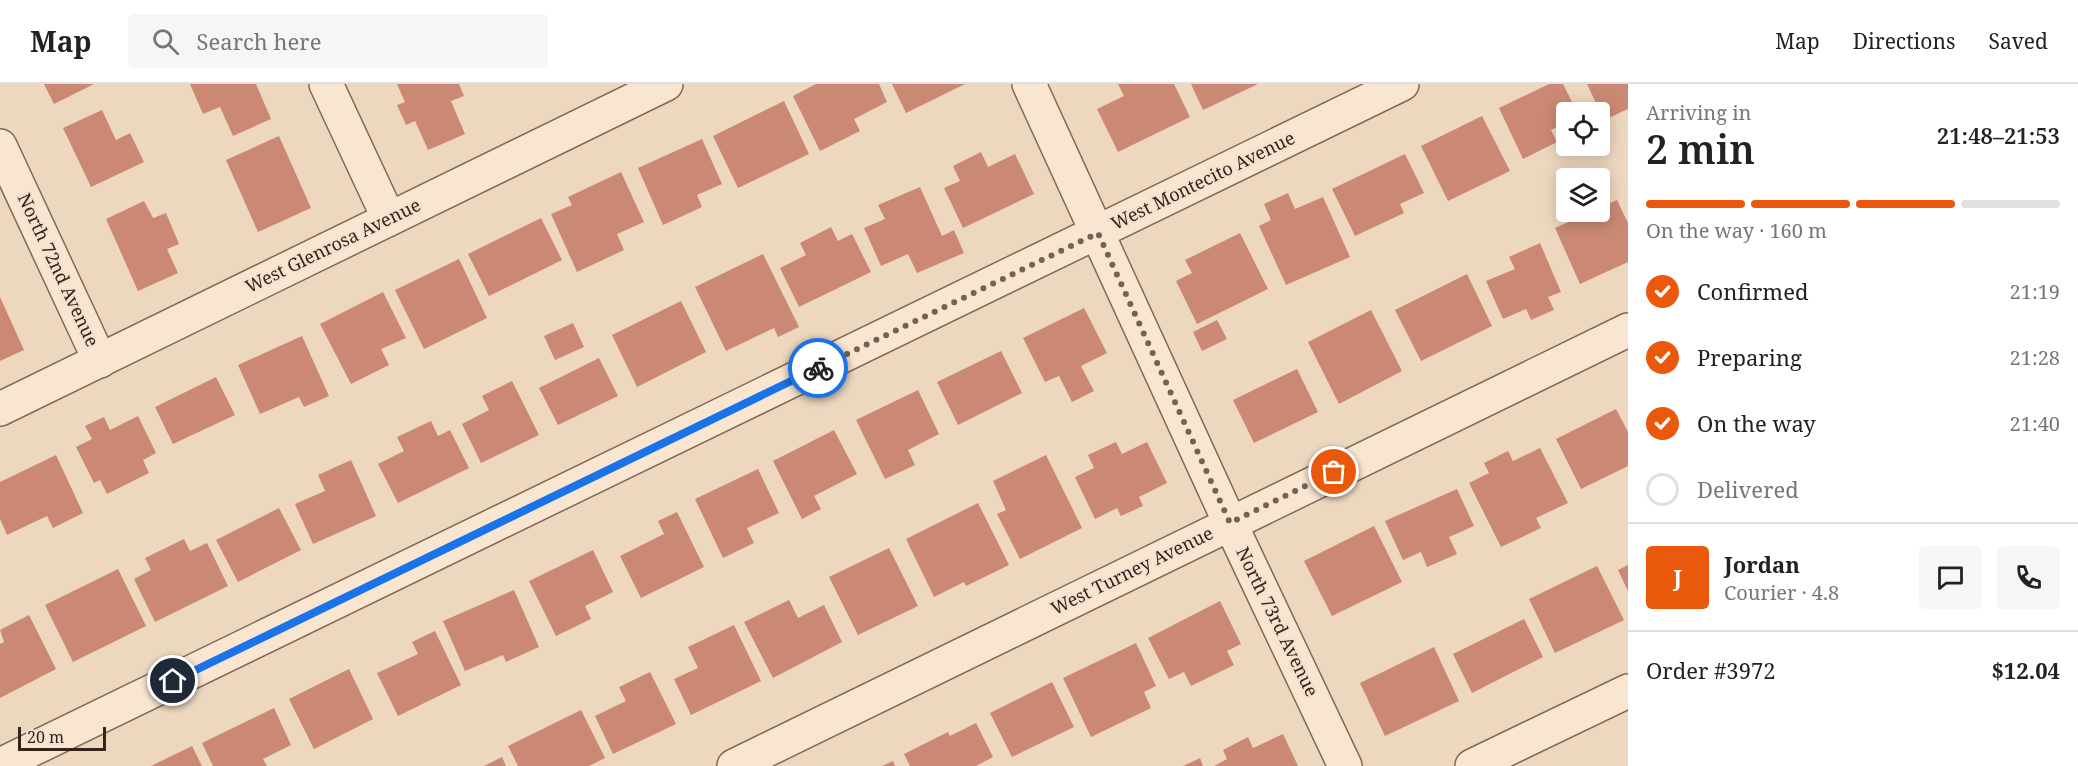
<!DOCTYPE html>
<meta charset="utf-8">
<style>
body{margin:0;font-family:"Noto Serif",serif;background:#f6f6f6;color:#222;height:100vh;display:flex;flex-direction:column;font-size:22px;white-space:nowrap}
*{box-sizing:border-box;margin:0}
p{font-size:20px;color:#767676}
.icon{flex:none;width:33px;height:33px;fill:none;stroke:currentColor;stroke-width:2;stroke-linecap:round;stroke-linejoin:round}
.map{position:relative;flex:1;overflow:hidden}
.side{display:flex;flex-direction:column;background:#fff;width:450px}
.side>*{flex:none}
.fabs{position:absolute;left:1556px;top:18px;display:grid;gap:12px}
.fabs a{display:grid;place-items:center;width:54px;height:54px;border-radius:6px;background:#fff;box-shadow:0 3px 15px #0003;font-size:30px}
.scale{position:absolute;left:18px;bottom:15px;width:88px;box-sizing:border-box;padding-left:6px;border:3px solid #35231c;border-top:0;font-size:16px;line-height:21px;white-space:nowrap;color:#35231c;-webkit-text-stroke:4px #f5e2ce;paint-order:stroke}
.pin{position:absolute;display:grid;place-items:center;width:51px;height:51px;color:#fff;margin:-26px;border:3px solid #fff;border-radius:50%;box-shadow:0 2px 6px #0007}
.courier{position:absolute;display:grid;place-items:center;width:60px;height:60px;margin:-30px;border:4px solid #1a73e8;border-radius:50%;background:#fff;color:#222;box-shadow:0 2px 8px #0007}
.summary em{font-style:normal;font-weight:600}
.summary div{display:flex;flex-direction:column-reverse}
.summary{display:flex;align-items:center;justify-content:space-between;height:102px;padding:0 18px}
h1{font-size:39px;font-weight:600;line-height:45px}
.bar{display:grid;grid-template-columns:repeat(4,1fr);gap:9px 6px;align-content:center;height:72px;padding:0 18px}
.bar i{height:8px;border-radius:4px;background:#e0e0e0}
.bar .on{background:#ea580c}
.bar p{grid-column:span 4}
.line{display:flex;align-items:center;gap:15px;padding:0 18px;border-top:2px solid #e0e0e0}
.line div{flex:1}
.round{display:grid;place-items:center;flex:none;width:63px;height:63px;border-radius:6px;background:#f6f6f6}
ol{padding:0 18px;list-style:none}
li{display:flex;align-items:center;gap:18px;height:66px}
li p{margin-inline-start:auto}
li .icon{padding:6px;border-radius:50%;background:#ea580c;color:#fff;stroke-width:4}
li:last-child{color:#767676}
li i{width:33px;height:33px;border:3px solid #e0e0e0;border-radius:50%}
header{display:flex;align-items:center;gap:36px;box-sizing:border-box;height:84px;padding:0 30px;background:#fff;border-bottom:2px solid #e0e0e0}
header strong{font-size:28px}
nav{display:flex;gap:33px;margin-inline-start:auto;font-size:21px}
.search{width:420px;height:54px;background:#f6f6f6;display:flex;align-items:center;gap:15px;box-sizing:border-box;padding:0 21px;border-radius:6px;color:#767676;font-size:22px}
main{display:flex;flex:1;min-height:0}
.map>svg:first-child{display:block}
.building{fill:#cb8975}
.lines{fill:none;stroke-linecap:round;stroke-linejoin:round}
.street-casing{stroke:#856757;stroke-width:36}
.street{stroke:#f8e6d1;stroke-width:33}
.done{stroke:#756255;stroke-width:6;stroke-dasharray:0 10.8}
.route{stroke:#1a73e8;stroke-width:8}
.labels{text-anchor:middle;stroke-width:5;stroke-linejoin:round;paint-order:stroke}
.street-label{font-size:18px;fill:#35231c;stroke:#f5e2ce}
</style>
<header>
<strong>Map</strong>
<div class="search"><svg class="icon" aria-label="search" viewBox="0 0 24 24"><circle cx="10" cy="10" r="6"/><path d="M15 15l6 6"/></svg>Search here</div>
<nav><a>Map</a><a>Directions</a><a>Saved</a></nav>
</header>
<main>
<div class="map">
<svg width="1628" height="682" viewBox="0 0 1628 682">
<rect width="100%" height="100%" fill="#edd7bf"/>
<g class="building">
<path d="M44,0H94L54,20Z"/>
<path d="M190,0H256L271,35L233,52L220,23L203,30Z"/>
<path d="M397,0H459L464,12L451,17L465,50L428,66L415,37L406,41L397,21L405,18Z"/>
<path d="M816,0H879L887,18L854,35L860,47L820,67L793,12Z"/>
<path d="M892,0H965L906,29Z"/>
<path d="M1118,0H1174L1190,33L1118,68L1097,25L1124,12Z"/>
<path d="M1191,0H1258L1203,26Z"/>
<path d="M1549,0H1563L1577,28H1566V39L1551,46L1557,58L1523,75L1499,24Z"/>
<path d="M1587,0H1628V25L1604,36Z"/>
<path d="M784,17L809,70L738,104L713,52Z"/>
<path d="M102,26L116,56L130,49L144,78L91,103L63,44Z"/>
<path d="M1482,32L1510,87L1448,117L1421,62Z"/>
<path d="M279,52L311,124L258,148L226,76Z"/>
<path d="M702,55L722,100L697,111L702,123L663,141L638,84Z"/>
<path d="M981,68L988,83L1015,70L1034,110L963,144L944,104L960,97L953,82Z"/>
<path d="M1405,70L1424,109L1400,120L1404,129L1355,152L1332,105Z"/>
<path d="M621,88L644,138L617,150L624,166L577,188L551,130L572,121L568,113Z"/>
<path d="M920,103L942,152L954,146L964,169L917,189L908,170L881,182L864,144L885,135L878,121Z"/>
<path d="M1288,109L1295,125L1323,113L1350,173L1286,201L1259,142L1271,136L1264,120Z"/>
<path d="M1617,116L1628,139V178L1580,200L1555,144L1591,128H1599V124Z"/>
<path d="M144,117L153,134L166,129L179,160L167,165L178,189L138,207L106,135Z"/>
<path d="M541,134L562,176L489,212L468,170Z"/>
<path d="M831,143L838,157L852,150L871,188L799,223L780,184L806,171L800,159Z"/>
<path d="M1240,149L1268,205L1197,240L1176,197L1192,189L1185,176Z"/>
<path d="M1540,159L1561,208L1548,213L1554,226L1531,236L1526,225L1503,235L1486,197L1515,185L1509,173Z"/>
<path d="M763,170L799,243L778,253L774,244L726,267L695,203Z"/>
<path d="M459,175L487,234L424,265L395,206Z"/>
<path d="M1467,190L1492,242L1421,277L1395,226Z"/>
<path d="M383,208L406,254L381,265L389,281L351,300L320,240Z"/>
<path d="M0,213L24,266L0,277Z"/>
<path d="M681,217L706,268L637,303L612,251Z"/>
<path d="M1084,224L1107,269L1081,282L1094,307L1072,318L1059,292L1045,298L1023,254Z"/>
<path d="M1371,226L1402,287L1339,320L1308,258Z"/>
<path d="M1217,236L1227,255L1202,267L1193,248Z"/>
<path d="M573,239L584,263L555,276L544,252Z"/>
<path d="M302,252L329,312L304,323L299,313L260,330L238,281Z"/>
<path d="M1001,267L1022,309L958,341L937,298Z"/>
<path d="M599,274L618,312L558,341L539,304Z"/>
<path d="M1297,285L1318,328L1254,359L1233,316Z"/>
<path d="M216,293L235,331L173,360L155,323Z"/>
<path d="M512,297L539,351L481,379L462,340L489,326L482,312Z"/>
<path d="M918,306L939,350L908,366L915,381L885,395L856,336Z"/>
<path d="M1616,325L1628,348V382L1581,405L1556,355Z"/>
<path d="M138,332L156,369L143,376L149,389L107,410L100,396L94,399L76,363L92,355L85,342L104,333L110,346Z"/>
<path d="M431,337L438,352L450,346L469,384L398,419L378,380L404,367L397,353Z"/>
<path d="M834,346L857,390L814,412L821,425L802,435L773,377Z"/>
<path d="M1116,358L1122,370L1147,358L1167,399L1139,413L1143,422L1121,432L1117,424L1095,435L1075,393L1094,384L1088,371Z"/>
<path d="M1540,364L1568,419L1536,434L1541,444L1501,463L1469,399L1489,389L1484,379L1508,367L1513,377Z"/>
<path d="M56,371L83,429L53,444L47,432L7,451L0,435V398Z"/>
<path d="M1046,371L1082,444L1020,475L997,430L1006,426L993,397Z"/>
<path d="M351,376L376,432L313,460L295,420L325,407L318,391Z"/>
<path d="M758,385L779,429L747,444L754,459L723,474L695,415Z"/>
<path d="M1457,405L1474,442L1449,453L1457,470L1427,483L1421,468L1403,476L1385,437Z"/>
<path d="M978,419L1009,481L966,502L964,498L934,513L906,455Z"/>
<path d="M279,424L301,466L238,498L216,456Z"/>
<path d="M677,428L704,483L641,514L620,472L664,450L658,437Z"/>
<path d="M1374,442L1402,498L1332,532L1304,477Z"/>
<path d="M184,455L190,467L207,459L228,502L155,538L134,495L151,486L145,474Z"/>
<path d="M889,464L918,522L858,551L829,493Z"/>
<path d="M593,466L613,508L585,522L591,535L556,552L529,497Z"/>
<path d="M1628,481V507L1618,486Z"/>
<path d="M1597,482L1624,536L1555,569L1529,515Z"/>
<path d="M118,485L146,542L73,578L45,521Z"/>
<path d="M514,506L539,563L506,578L503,571L465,587L443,537Z"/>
<path d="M789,516L798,534L824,521L842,558L773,594L744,538Z"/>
<path d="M1220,517L1241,560L1227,567L1234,581L1191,602L1184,588L1169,595L1148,554Z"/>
<path d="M29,531L56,585L0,614V560L4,558L0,546Z"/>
<path d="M1524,535L1543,573L1472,609L1453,570Z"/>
<path d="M734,541L761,597L691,631L674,595L698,584L688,563Z"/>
<path d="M435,547L461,601L398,632L377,589L418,570L412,558Z"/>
<path d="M1136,559L1156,602L1144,608L1151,624L1091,653L1063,594Z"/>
<path d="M1434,563L1459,617L1385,652L1360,599Z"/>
<path d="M349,585L373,635L314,665L289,615Z"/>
<path d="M650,588L676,640L613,670L595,632L626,617L619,603Z"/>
<path d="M1052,598L1074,643L1012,673L990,629Z"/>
<path d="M274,624L291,661L263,675L267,682H213L202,659Z"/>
<path d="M581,626L605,674L589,682H518L508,662Z"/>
<path d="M976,639L993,673L976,682H910L904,670L948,648L950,652Z"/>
<path d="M1283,650L1298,682H1214L1227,675L1223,666L1248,653L1253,664Z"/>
<path d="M192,662L202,682H151Z"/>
<path d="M502,673L506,682H484Z"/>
<path d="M1200,674L1203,682H1183Z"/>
<path d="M893,677L895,682H882Z"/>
</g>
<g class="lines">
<g class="street-casing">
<g id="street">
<path d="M326,0L389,135"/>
<path d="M1029,0L1230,439L1345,682"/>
<path d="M0,62L100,277"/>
<path d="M0,325L666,0"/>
<path d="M0,681L1402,0"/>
<path d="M734,682L1628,246"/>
<path d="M1472,682L1628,607"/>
</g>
</g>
<use href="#street" class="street"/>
</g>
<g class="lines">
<path class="done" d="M818,284L1098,149L1230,439L1334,388"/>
<path class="route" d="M173,597L818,284"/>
</g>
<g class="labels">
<g class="street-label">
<text transform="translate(1203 97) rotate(-26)" y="6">West Montecito Avenue</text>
<text transform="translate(333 162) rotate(-26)" y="6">West Glenrosa Avenue</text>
<text transform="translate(58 186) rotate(65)" y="6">North 72nd Avenue</text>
<text transform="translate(1132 487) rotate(-26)" y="6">West Turney Avenue</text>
<text transform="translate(1277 538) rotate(64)" y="6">North 73rd Avenue</text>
</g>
</g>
</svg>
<div class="fabs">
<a><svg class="icon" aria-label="locate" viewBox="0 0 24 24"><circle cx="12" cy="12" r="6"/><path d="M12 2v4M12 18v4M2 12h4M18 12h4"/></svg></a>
<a><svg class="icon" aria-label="layers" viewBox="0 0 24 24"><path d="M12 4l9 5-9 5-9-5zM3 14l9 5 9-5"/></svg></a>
</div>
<div class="scale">20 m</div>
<div class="pin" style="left:1334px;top:388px;background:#ea580c"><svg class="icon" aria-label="bag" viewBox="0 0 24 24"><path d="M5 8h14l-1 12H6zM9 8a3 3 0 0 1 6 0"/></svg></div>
<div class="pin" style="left:173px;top:597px;background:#1f2937"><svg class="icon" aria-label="home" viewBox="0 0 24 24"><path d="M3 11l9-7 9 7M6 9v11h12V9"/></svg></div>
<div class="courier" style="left:818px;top:284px"><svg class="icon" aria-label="bike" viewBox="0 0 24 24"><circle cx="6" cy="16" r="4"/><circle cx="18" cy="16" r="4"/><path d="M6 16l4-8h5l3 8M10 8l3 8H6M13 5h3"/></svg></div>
</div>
<section class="side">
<div class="summary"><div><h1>2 min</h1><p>Arriving in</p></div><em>21:48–21:53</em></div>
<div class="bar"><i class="on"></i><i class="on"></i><i class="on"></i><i></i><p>On the way · 160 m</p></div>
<ol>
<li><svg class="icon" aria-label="check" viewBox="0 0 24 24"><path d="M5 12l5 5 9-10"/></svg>Confirmed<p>21:19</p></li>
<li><svg class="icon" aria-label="check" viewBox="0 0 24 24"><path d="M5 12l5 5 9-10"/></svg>Preparing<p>21:28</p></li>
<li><svg class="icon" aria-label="check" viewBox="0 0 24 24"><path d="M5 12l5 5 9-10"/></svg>On the way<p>21:40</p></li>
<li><i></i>Delivered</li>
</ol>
<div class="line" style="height:108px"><b class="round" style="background:#ea580c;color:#fff">J</b><div><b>Jordan</b><p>Courier · 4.8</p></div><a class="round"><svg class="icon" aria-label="chat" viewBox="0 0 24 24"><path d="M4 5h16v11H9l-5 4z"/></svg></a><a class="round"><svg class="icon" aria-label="phone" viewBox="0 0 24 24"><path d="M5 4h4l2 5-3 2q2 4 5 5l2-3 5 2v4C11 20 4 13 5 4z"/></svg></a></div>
<div class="line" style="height:78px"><div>Order #3972</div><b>$12.04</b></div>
</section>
</main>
